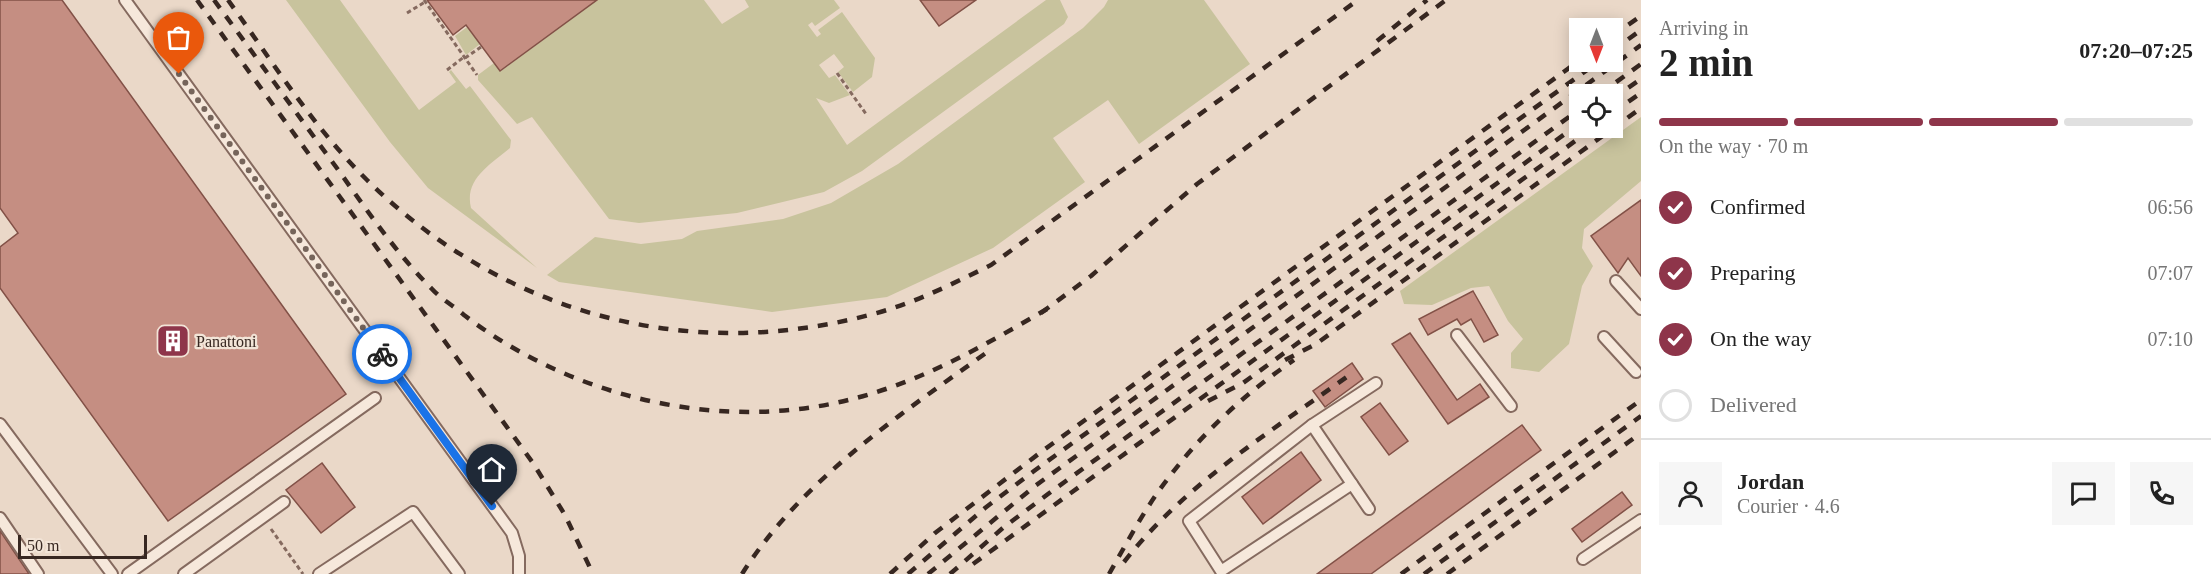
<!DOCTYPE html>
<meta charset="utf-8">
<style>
body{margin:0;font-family:Georgia,serif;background:#f6f6f6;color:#222;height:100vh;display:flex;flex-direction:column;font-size:22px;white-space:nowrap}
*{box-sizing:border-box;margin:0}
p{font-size:20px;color:#767676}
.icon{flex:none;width:33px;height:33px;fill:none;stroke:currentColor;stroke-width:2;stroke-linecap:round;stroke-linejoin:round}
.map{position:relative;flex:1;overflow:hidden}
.details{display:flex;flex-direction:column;background:#fff;width:570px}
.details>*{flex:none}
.needle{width:39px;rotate:180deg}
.tools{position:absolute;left:1569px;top:18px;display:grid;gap:12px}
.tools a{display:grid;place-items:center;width:54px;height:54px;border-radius:0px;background:#fff;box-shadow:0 3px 15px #0003;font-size:30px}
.scale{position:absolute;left:18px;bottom:15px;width:129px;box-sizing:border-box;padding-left:6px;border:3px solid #372721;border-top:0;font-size:16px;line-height:21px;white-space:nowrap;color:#372721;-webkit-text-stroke:4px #f2e4d7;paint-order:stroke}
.pin{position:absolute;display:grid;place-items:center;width:51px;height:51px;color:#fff;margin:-62px -26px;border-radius:50% 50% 50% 0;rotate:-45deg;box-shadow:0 0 6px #0007}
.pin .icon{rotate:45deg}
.courier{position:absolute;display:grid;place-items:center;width:60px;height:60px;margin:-30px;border:4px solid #1a73e8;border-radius:50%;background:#fff;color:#222;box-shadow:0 2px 8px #0007}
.head em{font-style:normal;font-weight:600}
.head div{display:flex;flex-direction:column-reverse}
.head{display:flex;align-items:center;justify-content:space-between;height:102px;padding:0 18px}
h1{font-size:39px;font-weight:600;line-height:45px}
.bar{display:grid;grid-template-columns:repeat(4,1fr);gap:9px 6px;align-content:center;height:72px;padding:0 18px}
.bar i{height:8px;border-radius:4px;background:#e0e0e0}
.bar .on{background:#8e354a}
.bar p{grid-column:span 4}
.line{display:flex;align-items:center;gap:15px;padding:0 18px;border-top:2px solid #e0e0e0}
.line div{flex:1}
.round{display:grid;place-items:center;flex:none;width:63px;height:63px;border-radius:0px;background:#f6f6f6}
ol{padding:0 18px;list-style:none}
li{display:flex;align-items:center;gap:18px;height:66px}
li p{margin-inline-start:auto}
li .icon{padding:6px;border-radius:50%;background:#8e354a;color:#fff;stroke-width:4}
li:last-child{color:#767676}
li i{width:33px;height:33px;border:3px solid #e0e0e0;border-radius:50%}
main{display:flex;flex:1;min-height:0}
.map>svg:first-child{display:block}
.green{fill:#c8c39d}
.building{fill:#c58e82;stroke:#825147;stroke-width:1.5}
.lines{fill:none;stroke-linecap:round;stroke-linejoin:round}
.lane-casing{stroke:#856a5f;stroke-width:14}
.path{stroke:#856a5f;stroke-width:3;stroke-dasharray:4.5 3;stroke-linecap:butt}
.lane{stroke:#f6e8db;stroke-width:10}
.rail{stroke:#372721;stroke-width:4.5;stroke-dasharray:10 10;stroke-linecap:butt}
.done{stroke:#76655b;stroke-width:6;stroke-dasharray:0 10.8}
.route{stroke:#1a73e8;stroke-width:8}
.labels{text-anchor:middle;stroke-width:4.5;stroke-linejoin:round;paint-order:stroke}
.poi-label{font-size:16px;fill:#372721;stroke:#f2e4d7;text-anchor:start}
</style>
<main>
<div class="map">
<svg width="1641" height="574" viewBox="0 0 1641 574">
<rect width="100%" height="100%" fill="#ead8c8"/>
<g class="green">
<path d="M286,0H340L419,110L456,82L449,72L451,70L466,89L470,86L511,140L510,148C490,165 464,179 471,208L537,268L428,188L390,142Z"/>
<path d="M597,0H704L722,24L749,7L745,0H834L840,8L815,26L812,22L808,25L817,37L821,34L818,30L842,12L875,58L872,77L853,92L838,72L844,67L834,54L819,65L829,78L835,75L850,95L829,103L816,98L847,145L1046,0H1060L1068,17L1064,24L862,171L824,192L737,213L639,223L609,219L532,117L517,124L478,80V75L494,63L501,71Z"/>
<path d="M1108,0H1204L1250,64L1139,144L1108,100L1053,138L1085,182L993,248L887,297L772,312L559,282L547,275L595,237L641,244L682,239L697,231L783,219L831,203L898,164L1083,28L1104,7Z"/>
<path d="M467,27L480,44L466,55L455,36Z"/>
<path d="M1641,117V181L1584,229L1582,248L1593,266L1582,286L1569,344L1539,372L1511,368V353L1523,339L1508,321L1489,286L1471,288L1432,305L1404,304L1400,291Z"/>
</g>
<g class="building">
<path d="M0,0H62L346,394L168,521L0,288V247L18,233L0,208Z"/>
<path d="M427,0H597L500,71L466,25L453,35Z"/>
<path d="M920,0H976L939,26Z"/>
<path d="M1641,200V276L1628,258L1618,273L1591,236Z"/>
<path d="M1473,291L1498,335L1484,342L1471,319L1461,325L1457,319L1428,335L1419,319Z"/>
<path d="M1410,333L1457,400L1480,384L1489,397L1448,424L1392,344Z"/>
<path d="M1352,363L1363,379L1325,407L1313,391Z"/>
<path d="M1380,403L1408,441L1389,455L1361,417Z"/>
<path d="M1522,425L1541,450L1371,574H1317Z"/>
<path d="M1301,452L1321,480L1263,524L1242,497Z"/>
<path d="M322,463L355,507L321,533L286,490Z"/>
<path d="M1622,492L1632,505L1582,542L1572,529Z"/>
<path d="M0,531L29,574H0Z"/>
</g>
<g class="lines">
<g class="lane-casing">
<g id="lane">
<path d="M125,0L512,533L519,556V574"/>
<path d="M1616,281L1641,309"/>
<path d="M1457,335L1511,406"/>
<path d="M1604,337L1636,372"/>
<path d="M0,424L112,574"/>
<path d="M1312,425L1189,521L1221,571L1352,484"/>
<path d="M1369,509L1312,425L1376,383"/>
<path d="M0,518L38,574"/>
<path d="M1583,559L1641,520"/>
<path d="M128,574L375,398"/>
<path d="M184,574L284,502"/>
<path d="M319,574L413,512L459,574"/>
</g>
</g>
<g class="path">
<path d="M424,0L477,75"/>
<path d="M407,13L425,2"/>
<path d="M465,58L481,47"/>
<path d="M447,70L464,57"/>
<path d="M837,73L866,114"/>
<path d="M271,529L303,574"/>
</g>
<use href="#lane" class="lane"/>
<g class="rail">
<path d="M197,0L533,463L565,515L593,574"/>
<path d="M214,0C256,57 297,114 339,171C368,212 397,254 432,289C441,299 454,306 464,315C572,398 723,434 856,398C925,380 985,345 1047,309"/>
<path d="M228,0C272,61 313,127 367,180C503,314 688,364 873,314C915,303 952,284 991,265L1358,0"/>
<path d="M1612,36L1641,16"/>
<path d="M1377,41L1427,0"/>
<path d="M1612,51L1641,30"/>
<path d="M1600,94L1641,64"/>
<path d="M1612,99L1641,79"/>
<path d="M1612,113L1641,93"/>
<path d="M1041,313L1091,276L1197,184L1446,0"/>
<path d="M1285,360L1316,344L1641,108"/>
<path d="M1208,401L1243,383L1593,128"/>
<path d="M1124,562C1184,485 1269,433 1348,376"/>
<path d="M973,564L1580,123"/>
<path d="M742,574C802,479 900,415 990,350"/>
<path d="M890,574L935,533L1041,452L1580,60"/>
<path d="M908,574L985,508L1034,471L1598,62"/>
<path d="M928,574L1035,486L1641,45"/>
<path d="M950,574L1004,527L1048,494L1580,109"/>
<path d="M1109,574C1128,541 1146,506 1170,476C1204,431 1247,392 1294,360"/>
<path d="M1401,574L1641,400"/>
<path d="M1424,574L1641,416"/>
<path d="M1447,574L1641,433"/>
</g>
</g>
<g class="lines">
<path class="done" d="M179,74L382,354"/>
<path class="route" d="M382,354L492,506"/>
</g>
<defs>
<g id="building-square" transform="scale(1.725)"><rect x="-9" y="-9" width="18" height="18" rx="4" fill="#8e354a" stroke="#f2e4d7"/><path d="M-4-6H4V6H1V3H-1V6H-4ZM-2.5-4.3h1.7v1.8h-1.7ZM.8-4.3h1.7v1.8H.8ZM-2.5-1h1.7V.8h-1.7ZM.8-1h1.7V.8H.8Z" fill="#fff"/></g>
</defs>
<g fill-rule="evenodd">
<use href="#building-square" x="173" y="341"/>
</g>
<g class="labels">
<g class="poi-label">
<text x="196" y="347">Panattoni</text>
</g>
</g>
</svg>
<div class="tools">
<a><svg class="needle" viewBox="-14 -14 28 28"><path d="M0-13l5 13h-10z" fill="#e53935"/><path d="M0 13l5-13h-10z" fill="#767676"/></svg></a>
<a><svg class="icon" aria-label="locate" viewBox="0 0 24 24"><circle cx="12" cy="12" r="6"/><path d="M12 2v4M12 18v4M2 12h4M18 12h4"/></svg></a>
</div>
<div class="scale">50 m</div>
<div class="pin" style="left:179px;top:74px;background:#ea580c"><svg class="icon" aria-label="bag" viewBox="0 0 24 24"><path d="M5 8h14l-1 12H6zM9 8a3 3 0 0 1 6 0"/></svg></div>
<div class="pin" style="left:492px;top:506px;background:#1f2937"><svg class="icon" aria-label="home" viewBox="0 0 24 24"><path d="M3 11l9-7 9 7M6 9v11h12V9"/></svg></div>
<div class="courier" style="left:382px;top:354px"><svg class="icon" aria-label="bike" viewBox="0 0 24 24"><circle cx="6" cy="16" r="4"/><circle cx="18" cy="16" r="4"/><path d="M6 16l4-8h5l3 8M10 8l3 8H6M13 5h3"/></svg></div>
</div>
<section class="details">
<div class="head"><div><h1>2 min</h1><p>Arriving in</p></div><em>07:20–07:25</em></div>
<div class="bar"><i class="on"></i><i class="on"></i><i class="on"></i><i></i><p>On the way · 70 m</p></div>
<ol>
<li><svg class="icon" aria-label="check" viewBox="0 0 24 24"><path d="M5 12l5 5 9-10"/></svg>Confirmed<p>06:56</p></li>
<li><svg class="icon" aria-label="check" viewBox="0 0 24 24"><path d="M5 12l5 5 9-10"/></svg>Preparing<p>07:07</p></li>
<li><svg class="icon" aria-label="check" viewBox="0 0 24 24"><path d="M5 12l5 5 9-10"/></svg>On the way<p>07:10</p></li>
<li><i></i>Delivered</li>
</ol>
<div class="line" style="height:108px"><a class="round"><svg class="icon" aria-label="person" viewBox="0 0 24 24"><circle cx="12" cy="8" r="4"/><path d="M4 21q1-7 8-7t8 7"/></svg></a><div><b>Jordan</b><p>Courier · 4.6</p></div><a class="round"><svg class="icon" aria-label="chat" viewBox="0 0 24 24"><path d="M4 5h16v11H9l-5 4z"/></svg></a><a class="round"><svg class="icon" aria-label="phone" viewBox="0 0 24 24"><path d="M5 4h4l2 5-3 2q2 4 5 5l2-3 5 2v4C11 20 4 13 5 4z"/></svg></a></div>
</section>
</main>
